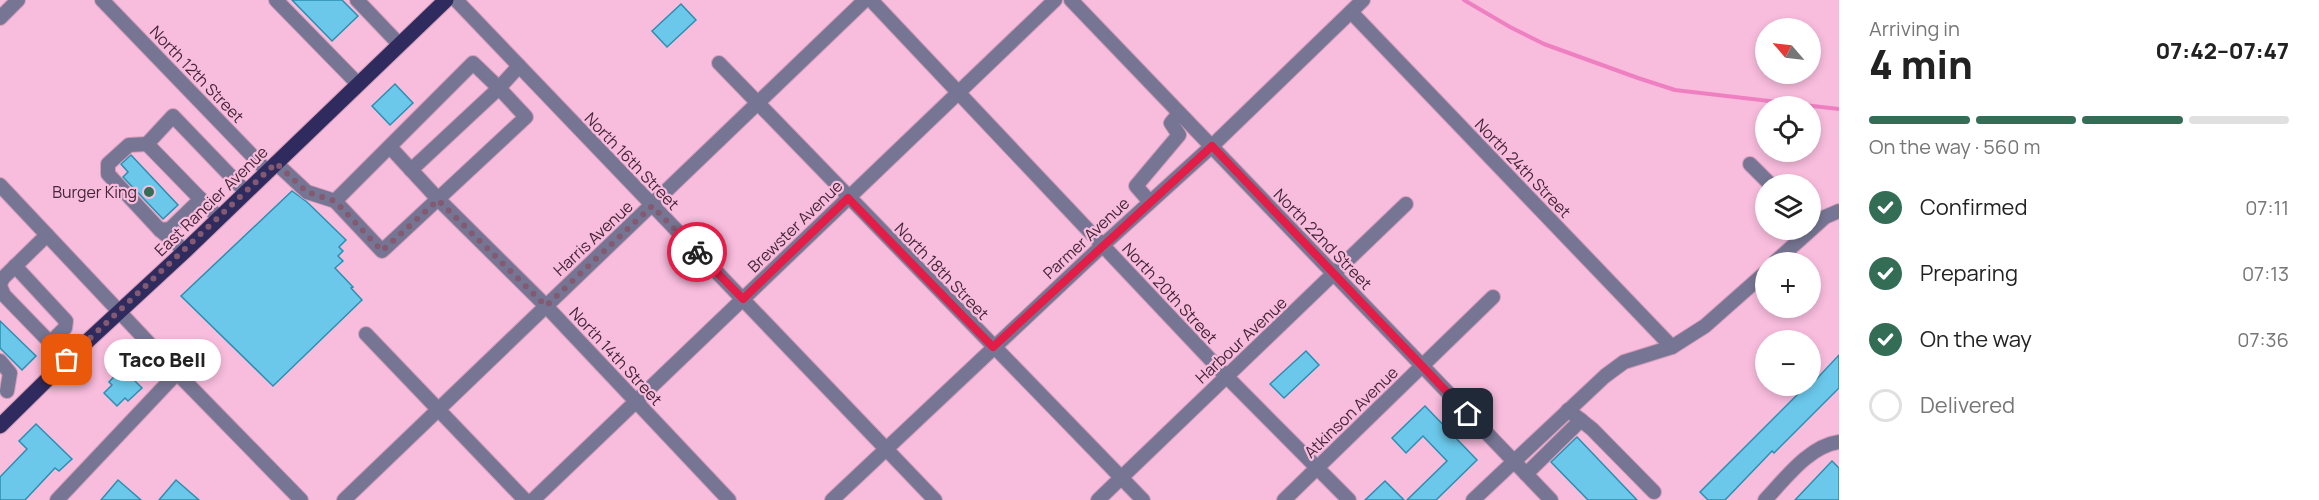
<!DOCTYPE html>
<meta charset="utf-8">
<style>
body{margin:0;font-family:Manrope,sans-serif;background:#f2f2f2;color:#222;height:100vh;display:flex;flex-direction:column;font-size:22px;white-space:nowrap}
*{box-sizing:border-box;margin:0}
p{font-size:20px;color:#767676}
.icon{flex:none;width:33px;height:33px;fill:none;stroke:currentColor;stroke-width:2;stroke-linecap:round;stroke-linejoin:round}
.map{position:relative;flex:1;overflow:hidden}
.panel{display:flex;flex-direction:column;background:#fff;width:480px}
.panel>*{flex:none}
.needle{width:39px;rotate:298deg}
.controls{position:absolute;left:1755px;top:18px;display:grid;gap:12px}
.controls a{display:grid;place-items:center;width:66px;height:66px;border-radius:50%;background:#fff;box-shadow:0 3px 9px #0003;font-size:30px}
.pin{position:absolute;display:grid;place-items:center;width:51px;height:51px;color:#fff;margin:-26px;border-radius:12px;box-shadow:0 3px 9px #0006}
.courier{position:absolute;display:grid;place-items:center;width:60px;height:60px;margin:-30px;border:4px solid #e11d48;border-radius:50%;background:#fff;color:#222;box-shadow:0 2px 8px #0007}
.bubble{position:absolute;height:42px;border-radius:21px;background:#fff;box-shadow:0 3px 9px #0003;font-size:20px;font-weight:800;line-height:42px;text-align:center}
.summary em{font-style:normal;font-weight:800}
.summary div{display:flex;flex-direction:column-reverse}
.summary{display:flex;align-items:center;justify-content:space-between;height:102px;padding:0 30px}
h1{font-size:39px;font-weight:800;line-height:45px}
.bar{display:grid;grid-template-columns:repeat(4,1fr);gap:9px 6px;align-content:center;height:72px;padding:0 30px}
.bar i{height:8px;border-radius:4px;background:#e0e0e0}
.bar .selected{background:#346d56}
.bar p{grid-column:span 4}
ol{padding:0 30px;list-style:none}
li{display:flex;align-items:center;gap:18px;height:66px}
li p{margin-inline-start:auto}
li .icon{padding:6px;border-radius:50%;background:#346d56;color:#fff;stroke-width:4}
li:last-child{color:#767676}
li i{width:33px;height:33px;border:3px solid #e0e0e0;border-radius:50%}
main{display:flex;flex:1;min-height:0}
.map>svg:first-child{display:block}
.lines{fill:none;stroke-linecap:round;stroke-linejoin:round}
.stream{stroke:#ee7fc1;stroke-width:4}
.building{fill:#6bc8eb;stroke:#2b8fb0;stroke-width:1.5}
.minor-casing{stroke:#d09bb8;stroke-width:16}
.major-casing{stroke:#d09bb8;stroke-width:17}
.minor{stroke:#767694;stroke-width:14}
.major{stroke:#302b5e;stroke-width:15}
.done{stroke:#835a71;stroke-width:6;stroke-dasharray:0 10.8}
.route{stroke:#e11d48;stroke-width:8}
.poi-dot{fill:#346d56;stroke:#f8bcdd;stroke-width:2}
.labels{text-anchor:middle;stroke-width:4.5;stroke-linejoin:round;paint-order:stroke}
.street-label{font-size:16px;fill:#442637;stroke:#f8bcdd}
.poi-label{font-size:16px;fill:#442637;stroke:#f8bcdd;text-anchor:end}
</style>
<main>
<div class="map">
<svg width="1839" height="500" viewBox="0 0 1839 500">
<rect width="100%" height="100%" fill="#f8bcdd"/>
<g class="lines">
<path class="stream" d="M1464,0L1510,27L1544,44L1638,78L1675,90L1839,109"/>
</g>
<g class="building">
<path d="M292,0H342L358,16L332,41Z"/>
<path d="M681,4L696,20L667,47L652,31Z"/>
<path d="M395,84L413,103L390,125L372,106Z"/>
<path d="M131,155L178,205L163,219L123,177L128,172L121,164Z"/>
<path d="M292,191L307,202L346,240L339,247L343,251L338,256L343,261L335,268L353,287L351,288L362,300L273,386L181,296Z"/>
<path d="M0,321L36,356L22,370L0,348Z"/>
<path d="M1306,351L1319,365L1284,398L1270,384Z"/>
<path d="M1839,355V388L1774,453L1772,451L1725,500H1708L1700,492L1806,386H1810Z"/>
<path d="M122,368L142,388L128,401L125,398L117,406L104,393L112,385L109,382Z"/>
<path d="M1425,406L1477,460L1436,500H1407L1447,461L1423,436L1406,453L1392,438Z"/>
<path d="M36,424L72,459L59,471L55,468L25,500H0V477L27,449L19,441Z"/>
<path d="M1577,437L1637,500H1588L1551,462Z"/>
<path d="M1832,461L1839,468V500H1795Z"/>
<path d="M118,480L141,500H101Z"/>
<path d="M176,480L199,500H159Z"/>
<path d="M1385,481L1404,500H1365Z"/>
</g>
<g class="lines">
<g class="minor-casing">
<g id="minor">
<path d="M102,0L267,171"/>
<path d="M276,0L358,84"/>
<path d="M357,0L399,44"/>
<path d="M456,0L935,500"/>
<path d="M871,0L1226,376L1349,500"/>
<path d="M1071,0L1551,500"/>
<path d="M1351,12L1672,347"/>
<path d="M0,18L18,0"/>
<path d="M719,63L1143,500"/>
<path d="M147,144L129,145L108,164V174L160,230L185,251"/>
<path d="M390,147L438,199L546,306L729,500"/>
<path d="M276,163L307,192L335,201L473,63L499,88L519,66"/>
<path d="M1750,164L1770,184"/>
<path d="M0,185L177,373L301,500"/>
<path d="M335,201L382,251L526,117L499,88L411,170"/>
<path d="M1150,202L1136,186L1179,135L1171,123L1179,113"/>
<path d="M219,218L147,144L173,116L246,192"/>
<path d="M160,230L170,229L201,199"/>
<path d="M1775,262L1825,217L1839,211"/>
<path d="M15,266L66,321L65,328L50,343"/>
<path d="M0,284L3,278L47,235"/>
<path d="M0,286L4,295L67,360"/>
<path d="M366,334L525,500"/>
<path d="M0,361L10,373L7,391"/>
<path d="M1568,410L1592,429L1654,492"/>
<path d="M1526,474L1581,420"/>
<path d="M57,500L177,373"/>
<path d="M344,500L865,0"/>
<path d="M533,500L1055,0"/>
<path d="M832,500L1103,245L1212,146L1363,0"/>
<path d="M1098,500L1406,204"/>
<path d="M1284,500L1493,297"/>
<path d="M1473,500L1605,376L1624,362L1672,347L1705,326L1766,272"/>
<path d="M1765,500C1785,479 1809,446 1839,442"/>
</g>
</g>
<g class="major-casing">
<path id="major" d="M0,426L67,360L185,251L446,0"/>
</g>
<use href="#minor" class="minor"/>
<use href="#major" class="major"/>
</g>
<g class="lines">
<path class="done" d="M67,360L276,163L307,192L335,201L382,251L438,200L546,306L652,206L697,252"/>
<path class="route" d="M697,252L743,299L848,198L993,347L1212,146L1468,414"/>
</g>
<circle class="poi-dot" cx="149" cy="192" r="6"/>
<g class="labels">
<g class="street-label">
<text transform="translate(197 74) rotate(46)" y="6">North 12th Street</text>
<text transform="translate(632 161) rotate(46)" y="6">North 16th Street</text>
<text transform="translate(1523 168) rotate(46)" y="6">North 24th Street</text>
<text transform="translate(211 201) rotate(-44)" y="6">East Rancier Avenue</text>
<text transform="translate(795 226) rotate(-44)" y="6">Brewster Avenue</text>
<text transform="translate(593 238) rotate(-43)" y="6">Harris Avenue</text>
<text transform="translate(1086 238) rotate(-43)" y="6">Parmer Avenue</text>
<text transform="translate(1323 239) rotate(46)" y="6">North 22nd Street</text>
<text transform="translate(942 271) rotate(46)" y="6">North 18th Street</text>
<text transform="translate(1170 293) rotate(47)" y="6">North 20th Street</text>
<text transform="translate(1241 340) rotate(-43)" y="6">Harbour Avenue</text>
<text transform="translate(616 356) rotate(47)" y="6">North 14th Street</text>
<text transform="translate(1351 412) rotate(-44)" y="6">Atkinson Avenue</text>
</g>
<g class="poi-label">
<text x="137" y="198">Burger King</text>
</g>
</g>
</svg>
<div class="controls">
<a><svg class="needle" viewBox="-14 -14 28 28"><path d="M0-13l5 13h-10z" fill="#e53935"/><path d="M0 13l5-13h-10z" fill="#767676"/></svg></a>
<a><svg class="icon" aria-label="locate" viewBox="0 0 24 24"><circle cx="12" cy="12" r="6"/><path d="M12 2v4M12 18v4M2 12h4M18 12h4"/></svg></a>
<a><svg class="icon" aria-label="layers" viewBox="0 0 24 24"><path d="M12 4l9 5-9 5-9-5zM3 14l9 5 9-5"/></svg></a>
<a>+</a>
<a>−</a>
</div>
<div class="pin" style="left:67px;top:360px;background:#ea580c"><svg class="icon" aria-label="bag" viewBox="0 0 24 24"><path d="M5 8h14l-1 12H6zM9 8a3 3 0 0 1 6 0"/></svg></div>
<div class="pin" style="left:1468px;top:414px;background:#1f2937"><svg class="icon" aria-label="home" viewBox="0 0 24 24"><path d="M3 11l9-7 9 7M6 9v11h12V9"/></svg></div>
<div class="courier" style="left:697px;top:252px"><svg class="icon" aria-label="bike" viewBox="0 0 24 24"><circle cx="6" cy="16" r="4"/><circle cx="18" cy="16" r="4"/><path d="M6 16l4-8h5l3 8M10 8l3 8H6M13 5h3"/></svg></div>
<div class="bubble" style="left:104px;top:339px;width:117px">Taco Bell</div>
</div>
<section class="panel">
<div class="summary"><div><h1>4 min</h1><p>Arriving in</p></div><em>07:42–07:47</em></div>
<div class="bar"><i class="selected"></i><i class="selected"></i><i class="selected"></i><i></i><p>On the way · 560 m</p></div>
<ol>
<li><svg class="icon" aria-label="check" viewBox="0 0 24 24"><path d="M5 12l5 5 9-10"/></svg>Confirmed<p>07:11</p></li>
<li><svg class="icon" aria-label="check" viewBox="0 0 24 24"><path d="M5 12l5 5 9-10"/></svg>Preparing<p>07:13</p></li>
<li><svg class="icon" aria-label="check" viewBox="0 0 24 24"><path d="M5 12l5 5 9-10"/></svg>On the way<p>07:36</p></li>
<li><i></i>Delivered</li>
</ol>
</section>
</main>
